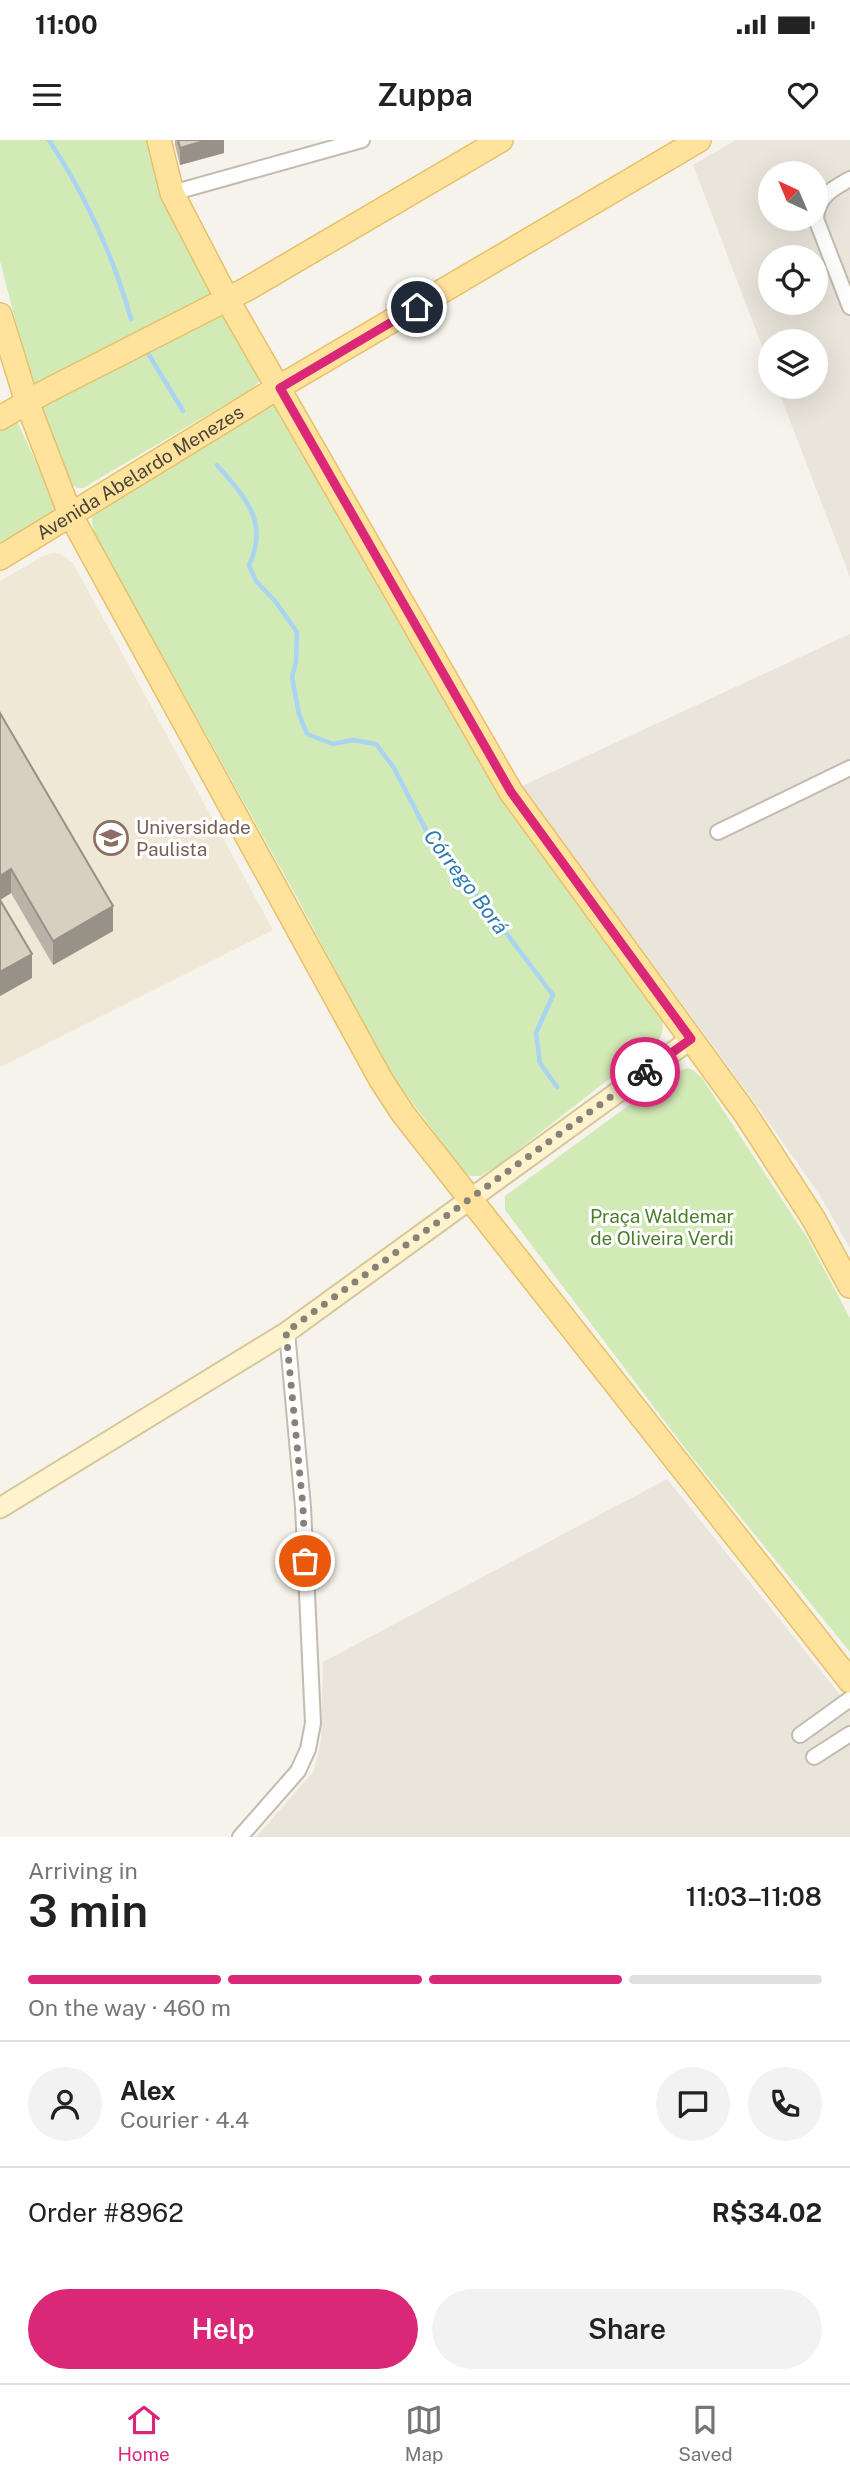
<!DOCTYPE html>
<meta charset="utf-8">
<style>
body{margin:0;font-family:"Public Sans",sans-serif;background:#f2f2f2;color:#222;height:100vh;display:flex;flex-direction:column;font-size:26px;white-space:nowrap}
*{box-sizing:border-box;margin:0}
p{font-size:23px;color:#767676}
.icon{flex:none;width:38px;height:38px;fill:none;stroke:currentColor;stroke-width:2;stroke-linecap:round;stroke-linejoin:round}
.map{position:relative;height:1697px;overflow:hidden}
.drawer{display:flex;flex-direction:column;background:#fff;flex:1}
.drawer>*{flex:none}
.needle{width:46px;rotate:316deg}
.buttons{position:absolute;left:758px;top:21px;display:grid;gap:14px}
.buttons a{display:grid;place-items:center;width:70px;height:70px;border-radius:50%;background:#fff;box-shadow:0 7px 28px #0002;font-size:35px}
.pin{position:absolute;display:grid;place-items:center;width:60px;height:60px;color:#fff;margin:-30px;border:4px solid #fff;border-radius:50%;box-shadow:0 2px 7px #0007}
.courier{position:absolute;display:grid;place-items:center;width:70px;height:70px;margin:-35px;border:5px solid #db2777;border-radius:50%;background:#fff;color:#222;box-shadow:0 2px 9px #0007}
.headline em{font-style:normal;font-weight:600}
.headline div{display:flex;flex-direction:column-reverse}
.headline{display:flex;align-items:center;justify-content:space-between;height:119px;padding:0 28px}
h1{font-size:46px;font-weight:600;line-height:52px}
.bar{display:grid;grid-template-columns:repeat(4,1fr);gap:10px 7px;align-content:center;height:84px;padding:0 28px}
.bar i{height:9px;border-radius:5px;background:#e0e0e0}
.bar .on{background:#db2777}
.bar p{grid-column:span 4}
.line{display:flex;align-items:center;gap:18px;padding:0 28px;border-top:2px solid #e0e0e0}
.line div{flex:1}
.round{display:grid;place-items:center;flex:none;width:74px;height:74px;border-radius:37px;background:#f2f2f2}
.primary-button{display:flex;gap:14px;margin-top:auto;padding:14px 28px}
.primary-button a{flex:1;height:80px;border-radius:42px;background:#db2777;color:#fff;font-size:28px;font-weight:600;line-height:80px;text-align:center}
.primary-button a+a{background:#f2f2f2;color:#222}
.status{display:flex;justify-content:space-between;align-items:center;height:49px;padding:0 35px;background:#fff;direction:ltr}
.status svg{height:19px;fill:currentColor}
header{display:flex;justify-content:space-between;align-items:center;height:91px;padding:0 28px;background:#fff;font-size:32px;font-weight:600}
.tabs{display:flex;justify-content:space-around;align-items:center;height:98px;border-top:2px solid #e0e0e0;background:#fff;font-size:19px;color:#767676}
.tabs a{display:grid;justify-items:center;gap:4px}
.tabs .on{color:#db2777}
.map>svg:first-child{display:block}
.residential{fill:#eae5da;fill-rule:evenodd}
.education{fill:#efe8d6}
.green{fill:#d2eab5}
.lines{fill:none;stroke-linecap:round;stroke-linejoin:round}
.stream{stroke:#a9d4f2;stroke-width:4.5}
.street-casing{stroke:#c2bbae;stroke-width:18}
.secondary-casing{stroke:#d6c79b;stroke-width:23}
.primary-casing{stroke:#e6c16a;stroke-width:26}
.street{stroke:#fff;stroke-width:14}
.secondary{stroke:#fff3cd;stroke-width:19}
.primary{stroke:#ffe39c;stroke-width:23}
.wall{fill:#bab2a6}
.shaded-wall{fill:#979187}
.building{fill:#d8cfc1;stroke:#979187;stroke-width:2}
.done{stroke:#878178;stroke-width:7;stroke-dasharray:0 12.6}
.route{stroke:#db2777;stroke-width:9}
.labels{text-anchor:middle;stroke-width:6;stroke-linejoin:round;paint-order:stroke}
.street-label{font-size:19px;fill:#4b4439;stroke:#fff}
.education-label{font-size:19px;fill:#785e54;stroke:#fff;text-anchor:start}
.park-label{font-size:19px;fill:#4a7f2a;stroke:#fff}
.water-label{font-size:21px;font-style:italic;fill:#2e7ab2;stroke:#fff}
</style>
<div class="status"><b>11:00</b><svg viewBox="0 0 49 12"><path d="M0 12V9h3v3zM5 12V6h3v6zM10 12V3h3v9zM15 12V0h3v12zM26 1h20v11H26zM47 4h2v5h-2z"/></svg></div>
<header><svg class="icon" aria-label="menu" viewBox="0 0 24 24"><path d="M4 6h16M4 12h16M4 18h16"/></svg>Zuppa<svg class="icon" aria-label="heart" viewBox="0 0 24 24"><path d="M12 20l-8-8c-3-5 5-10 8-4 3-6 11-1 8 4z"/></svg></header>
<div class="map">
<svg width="850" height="1697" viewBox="0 0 850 1697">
<rect width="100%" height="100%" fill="#f6f3ec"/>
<g class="residential">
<path d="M736,0H850V437L777,247H816V201H770V227L693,25ZM770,33H816V79H770ZM770,117H816V163H770Z"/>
<path d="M850,494V1108L819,1054L758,967L522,646Z"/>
<path d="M667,1339L850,1567V1697H256L314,1631L321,1600L323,1522Z"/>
</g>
<path class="education" d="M54,413L61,414L73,423L273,790L0,927V441L45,415Z"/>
<g class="green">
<path d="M0,0H151L263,237L253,248L83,348H77L67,341L28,229L0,121Z"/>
<path d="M271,263L279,264L659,871C663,882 665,889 659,900L500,1024L480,1036H470L461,1028L386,927L299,761L94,393L91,372Z"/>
<path d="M14,275L59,371L0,406V284Z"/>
<path d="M688,928L693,930L702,938L808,1099L850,1178V1512L691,1316L505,1070V1056L673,933Z"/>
</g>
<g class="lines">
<g class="stream">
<path d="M49,0C86,56 113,115 131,179"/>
<path d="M149,215L183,271"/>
<path d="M217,325C244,356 270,382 249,425L256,441L275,461L297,492L296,522L292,537L299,574L307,594L333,604L353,600L376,604L394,628L432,702L460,738L482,761L553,855L536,893L540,923L557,947"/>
</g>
<g class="street-casing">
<g id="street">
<path d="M850,39C832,49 817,57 816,79L850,167"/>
<path d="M172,53L362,0"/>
<path d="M718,692L850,628"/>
<path d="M800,1595L850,1559"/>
<path d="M814,1617L850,1594"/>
<path d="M240,1697L298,1631L308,1609L313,1583L303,1367L287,1192"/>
</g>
</g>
<g class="secondary-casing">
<path id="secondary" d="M0,1368L287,1192L691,899"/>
</g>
<g class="primary-casing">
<g id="primary">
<path d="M159,0L172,53L227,159L511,652L745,973L813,1078L850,1146"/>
<path d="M0,175L27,262L70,374L381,940L404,975L850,1541"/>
<path d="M0,278L43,253L247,149L501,0"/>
<path id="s1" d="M0,418L264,256L699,0"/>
</g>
</g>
<use href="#street" class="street"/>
<use href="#secondary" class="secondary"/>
<use href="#primary" class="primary"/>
</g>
<g class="wall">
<path d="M175,0H224V13L180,25L175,5Z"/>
<path d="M0,573L113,791L53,825L11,753L0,760L32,838L0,856Z"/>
</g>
<g class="shaded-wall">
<path d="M207,0H224V13L180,25V8Z"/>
<path d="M11,729V753L0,760V736Z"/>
<path d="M113,766V791L53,825V801Z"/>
<path d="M32,814V838L0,856V832Z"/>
</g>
<g class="building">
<path d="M178,0H207L180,8Z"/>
<path d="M0,573L113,766L53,801L11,729L0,736Z"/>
<path d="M0,760L32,814L0,832Z"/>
</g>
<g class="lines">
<path class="done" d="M305,1421L303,1367L286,1192L645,932"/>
<path class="route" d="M417,167L280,248L511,652L691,899L645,932"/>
</g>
<defs>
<g id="university-ring" transform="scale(1.75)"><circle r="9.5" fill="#fff" stroke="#8d6e63" stroke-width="1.5"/><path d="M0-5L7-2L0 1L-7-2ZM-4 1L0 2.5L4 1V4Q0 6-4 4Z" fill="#8d6e63"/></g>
</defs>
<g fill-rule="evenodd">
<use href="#university-ring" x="111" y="698"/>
</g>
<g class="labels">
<g class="street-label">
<text dy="7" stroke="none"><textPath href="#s1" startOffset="164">Avenida Abelardo Menezes</textPath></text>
</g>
<g class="education-label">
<text x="136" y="694">Universidade<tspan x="136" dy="22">Paulista</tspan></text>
</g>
<g class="park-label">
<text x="662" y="1083">Praça Waldemar<tspan x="662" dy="22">de Oliveira Verdi</tspan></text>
</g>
<g class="water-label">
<text transform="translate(466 742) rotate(53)" y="7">Córrego Borá</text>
</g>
</g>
</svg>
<div class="buttons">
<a><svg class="needle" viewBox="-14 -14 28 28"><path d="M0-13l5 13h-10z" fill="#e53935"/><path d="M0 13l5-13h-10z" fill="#767676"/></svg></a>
<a><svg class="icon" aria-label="locate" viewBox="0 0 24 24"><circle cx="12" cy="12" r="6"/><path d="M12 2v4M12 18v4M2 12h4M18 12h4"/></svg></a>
<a><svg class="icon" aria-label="layers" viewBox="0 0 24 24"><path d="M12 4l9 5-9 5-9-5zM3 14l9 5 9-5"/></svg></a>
</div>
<div class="pin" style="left:305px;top:1421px;background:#ea580c"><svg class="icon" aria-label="bag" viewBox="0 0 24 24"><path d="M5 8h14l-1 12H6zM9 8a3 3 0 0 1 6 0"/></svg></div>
<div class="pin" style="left:417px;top:167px;background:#1f2937"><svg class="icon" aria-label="home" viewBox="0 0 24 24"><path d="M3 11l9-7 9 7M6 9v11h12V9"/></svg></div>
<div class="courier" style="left:645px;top:932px"><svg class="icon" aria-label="bike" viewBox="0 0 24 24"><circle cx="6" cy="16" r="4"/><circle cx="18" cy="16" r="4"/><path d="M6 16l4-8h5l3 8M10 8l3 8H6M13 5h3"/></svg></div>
</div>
<section class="drawer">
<div class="headline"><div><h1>3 min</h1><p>Arriving in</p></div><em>11:03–11:08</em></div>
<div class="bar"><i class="on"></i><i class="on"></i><i class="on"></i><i></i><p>On the way · 460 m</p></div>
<div class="line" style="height:126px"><a class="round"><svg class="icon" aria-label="person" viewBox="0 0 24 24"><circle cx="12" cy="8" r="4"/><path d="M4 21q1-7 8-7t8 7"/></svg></a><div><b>Alex</b><p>Courier · 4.4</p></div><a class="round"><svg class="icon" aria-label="chat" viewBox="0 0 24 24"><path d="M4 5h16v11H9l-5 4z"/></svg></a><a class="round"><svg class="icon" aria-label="phone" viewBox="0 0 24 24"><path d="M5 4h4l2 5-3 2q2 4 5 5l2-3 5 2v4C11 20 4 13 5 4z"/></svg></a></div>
<div class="line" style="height:91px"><div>Order #8962</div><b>R$34.02</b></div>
<div class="primary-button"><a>Help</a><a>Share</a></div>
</section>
<nav class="tabs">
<a class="on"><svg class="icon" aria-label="home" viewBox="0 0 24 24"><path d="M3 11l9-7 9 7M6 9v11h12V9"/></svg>Home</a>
<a><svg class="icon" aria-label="map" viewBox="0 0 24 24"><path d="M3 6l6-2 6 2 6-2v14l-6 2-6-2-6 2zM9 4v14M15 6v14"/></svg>Map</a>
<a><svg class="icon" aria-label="saved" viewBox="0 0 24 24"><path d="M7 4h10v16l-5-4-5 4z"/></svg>Saved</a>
</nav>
